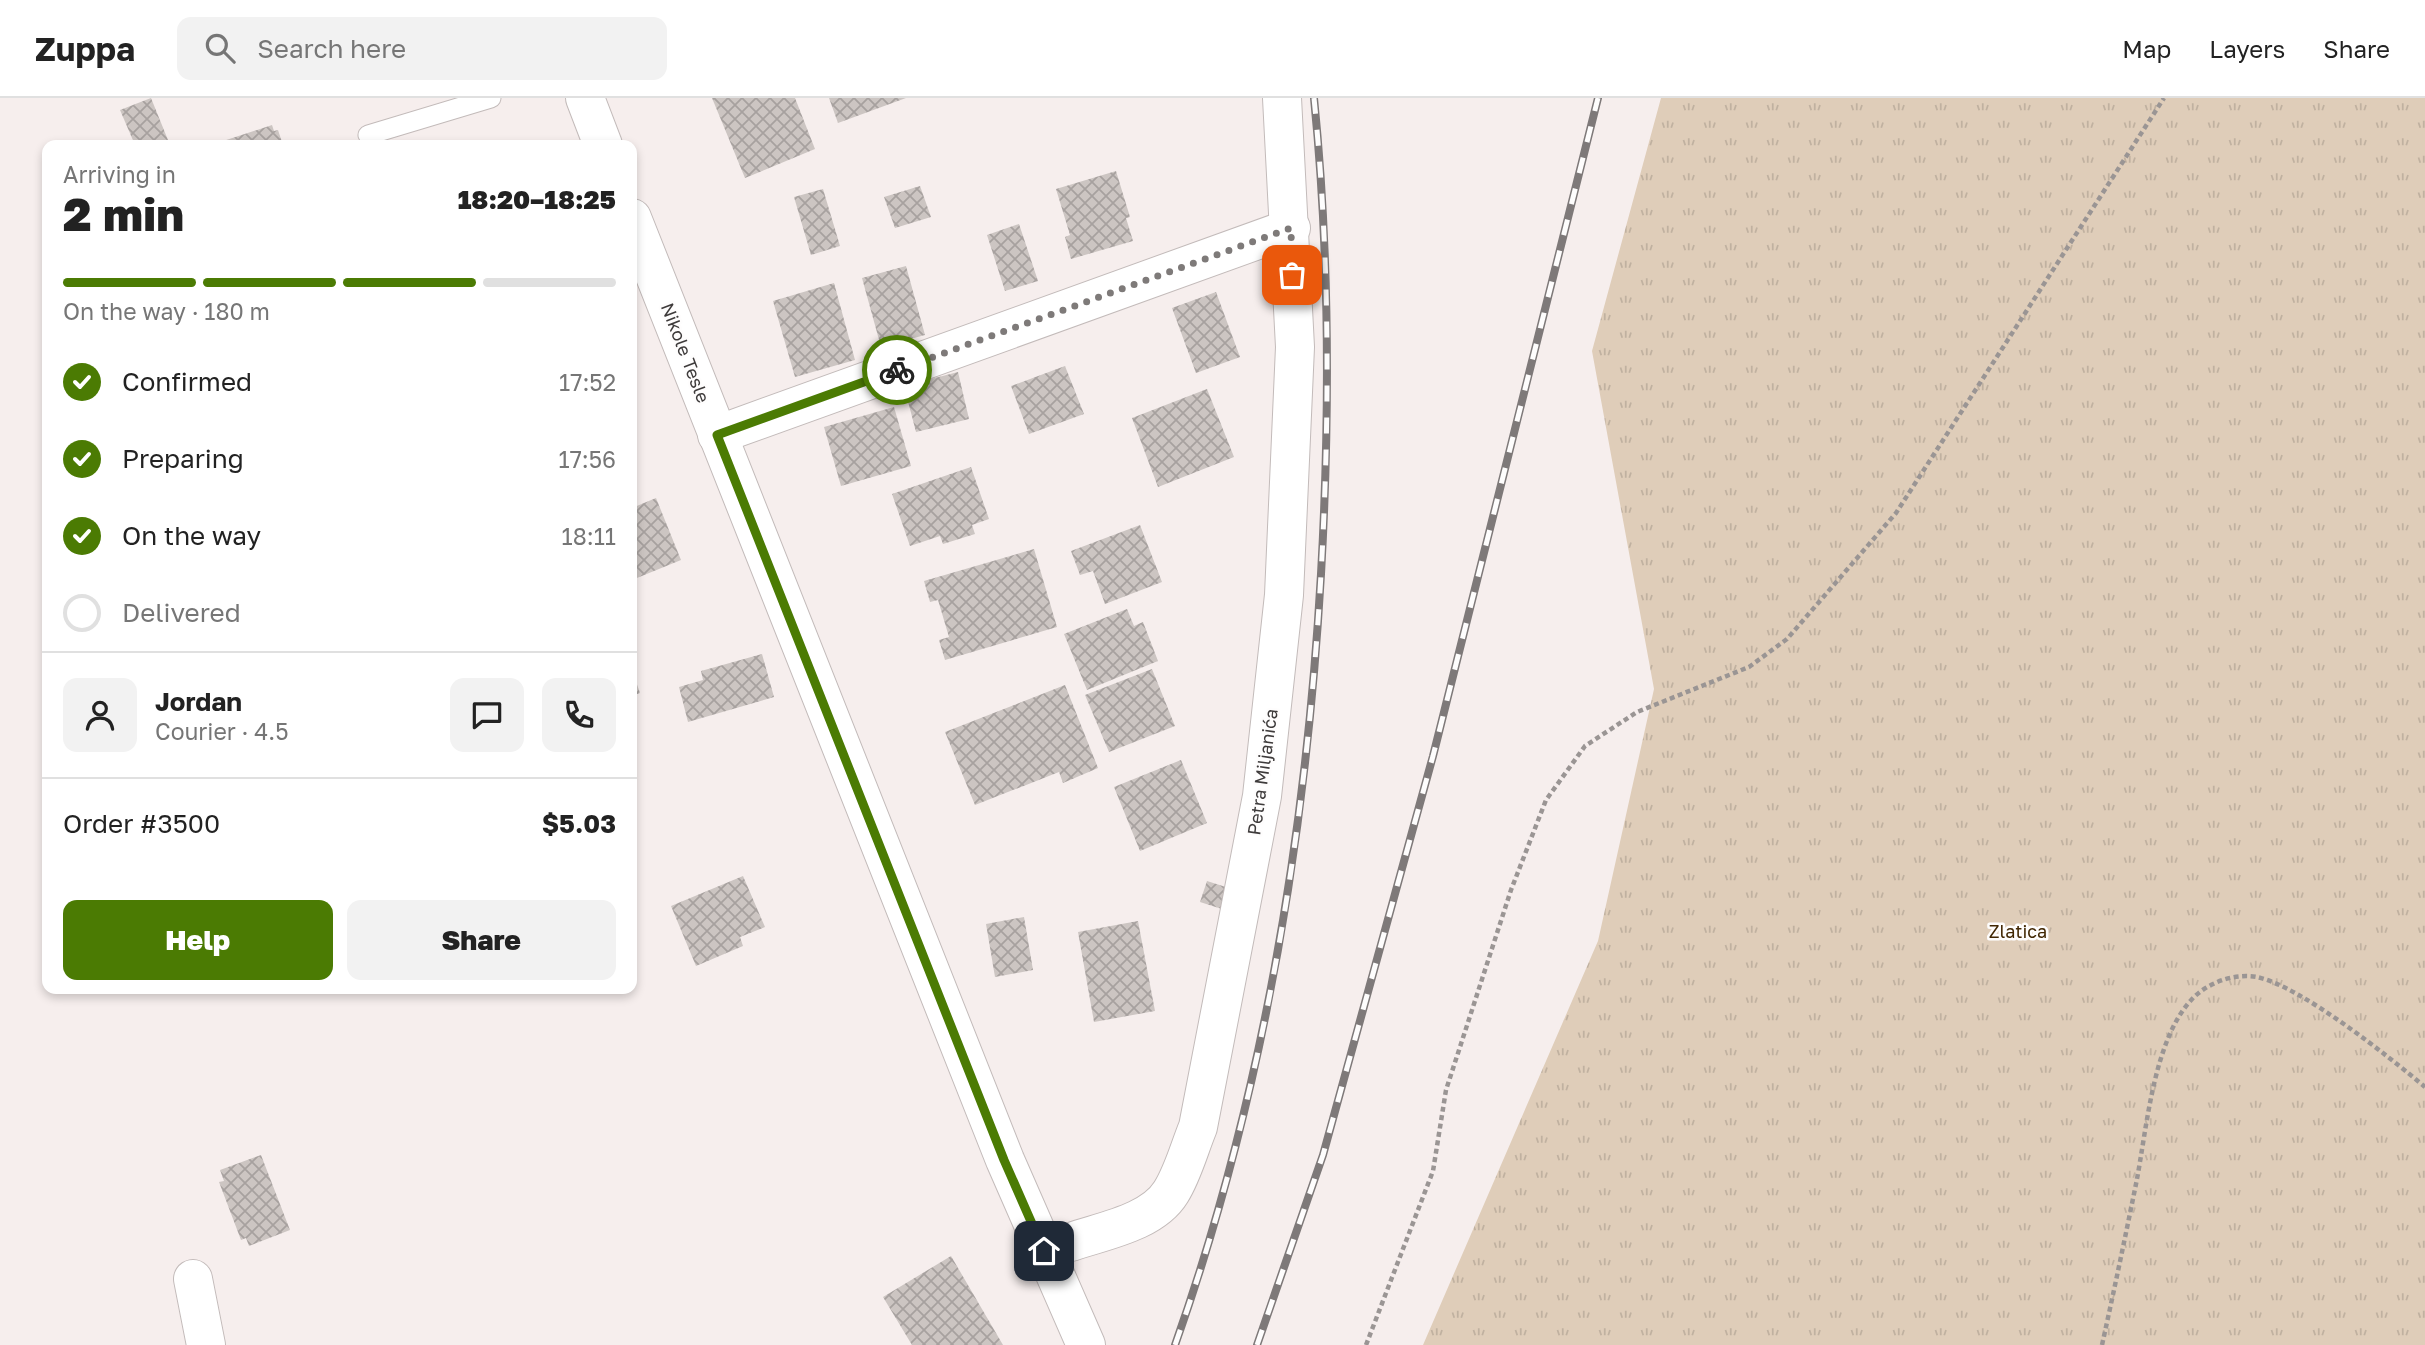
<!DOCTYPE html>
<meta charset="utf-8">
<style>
body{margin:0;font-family:"Golos Text",sans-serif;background:#f2f2f2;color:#222;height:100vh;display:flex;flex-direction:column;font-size:26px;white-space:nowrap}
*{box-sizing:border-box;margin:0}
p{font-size:23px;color:#767676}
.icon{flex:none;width:38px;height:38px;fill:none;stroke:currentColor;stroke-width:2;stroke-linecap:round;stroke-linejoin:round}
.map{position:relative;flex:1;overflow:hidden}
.side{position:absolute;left:42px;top:42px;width:595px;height:854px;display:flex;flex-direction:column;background:#fff;border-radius:14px;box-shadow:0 4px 10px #0003}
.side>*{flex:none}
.pin{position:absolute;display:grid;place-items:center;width:60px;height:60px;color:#fff;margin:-30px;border-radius:14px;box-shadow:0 4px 10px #0006}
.courier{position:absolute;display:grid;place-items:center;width:70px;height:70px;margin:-35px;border:5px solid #4b7b03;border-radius:50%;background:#fff;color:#222;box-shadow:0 2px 9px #0007}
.overview em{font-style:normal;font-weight:800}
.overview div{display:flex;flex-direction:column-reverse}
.overview{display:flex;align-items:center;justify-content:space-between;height:119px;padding:0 21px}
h1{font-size:46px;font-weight:800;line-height:52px}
.bar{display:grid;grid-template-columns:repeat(4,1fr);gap:10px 7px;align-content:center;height:84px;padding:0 21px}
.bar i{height:9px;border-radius:5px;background:#e0e0e0}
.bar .active{background:#4b7b03}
.bar p{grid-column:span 4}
.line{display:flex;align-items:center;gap:18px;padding:0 21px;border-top:2px solid #e0e0e0}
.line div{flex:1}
.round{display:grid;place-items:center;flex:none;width:74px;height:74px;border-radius:14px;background:#f2f2f2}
ol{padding:0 21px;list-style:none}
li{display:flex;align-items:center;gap:21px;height:77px}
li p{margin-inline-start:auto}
li .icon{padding:7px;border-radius:50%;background:#4b7b03;color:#fff;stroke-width:4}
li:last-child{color:#767676}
li i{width:38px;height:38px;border:4px solid #e0e0e0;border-radius:50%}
.primary-button{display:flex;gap:14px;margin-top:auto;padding:14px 21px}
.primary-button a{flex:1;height:80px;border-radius:14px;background:#4b7b03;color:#fff;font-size:28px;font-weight:800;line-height:80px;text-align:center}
.primary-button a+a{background:#f2f2f2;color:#222}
header{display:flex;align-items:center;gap:42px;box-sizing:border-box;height:98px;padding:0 35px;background:#fff;border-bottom:2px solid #e0e0e0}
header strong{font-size:33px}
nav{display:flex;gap:38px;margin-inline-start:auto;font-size:24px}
.search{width:490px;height:63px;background:#f2f2f2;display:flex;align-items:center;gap:18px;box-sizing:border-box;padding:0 24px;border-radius:14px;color:#767676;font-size:26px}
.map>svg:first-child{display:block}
.park{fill:url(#park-tufts)}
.building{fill:url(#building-cross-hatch)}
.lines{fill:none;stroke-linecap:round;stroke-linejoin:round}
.service-casing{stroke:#c3bbba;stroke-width:21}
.minor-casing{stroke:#c3bbba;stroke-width:40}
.tertiary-casing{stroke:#c3bbba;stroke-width:40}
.path{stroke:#9a9594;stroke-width:4.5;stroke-dasharray:5 3.5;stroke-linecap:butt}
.service{stroke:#fff;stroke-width:19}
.minor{stroke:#fff;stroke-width:38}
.tertiary{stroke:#fff;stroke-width:38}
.rail-casing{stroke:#7e7979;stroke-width:8}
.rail{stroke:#fefdfd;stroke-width:5;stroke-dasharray:16;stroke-linecap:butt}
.done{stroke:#7e7a79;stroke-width:7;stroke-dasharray:0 12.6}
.route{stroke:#4b7b03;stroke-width:9}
.labels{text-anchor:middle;stroke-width:5;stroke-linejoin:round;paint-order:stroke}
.street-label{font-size:18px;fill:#3e3b3b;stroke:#fefdfd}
.park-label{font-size:18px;fill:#412703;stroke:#fefdfd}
</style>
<header>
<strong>Zuppa</strong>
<div class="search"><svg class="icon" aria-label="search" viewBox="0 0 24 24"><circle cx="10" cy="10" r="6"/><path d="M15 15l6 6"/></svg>Search here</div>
<nav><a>Map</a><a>Layers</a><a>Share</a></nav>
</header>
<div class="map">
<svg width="2425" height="1247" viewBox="0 0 2425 1247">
<defs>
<pattern id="park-tufts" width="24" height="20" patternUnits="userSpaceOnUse" patternTransform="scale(1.75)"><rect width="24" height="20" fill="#dfcdb9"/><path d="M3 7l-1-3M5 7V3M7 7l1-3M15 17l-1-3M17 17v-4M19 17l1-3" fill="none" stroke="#c0b1a0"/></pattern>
<pattern id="building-cross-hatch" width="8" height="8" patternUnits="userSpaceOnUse" patternTransform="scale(1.75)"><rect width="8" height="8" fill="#ccc5c2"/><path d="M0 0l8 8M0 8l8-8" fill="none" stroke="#a7a19f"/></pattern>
</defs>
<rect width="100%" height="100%" fill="#f6eeed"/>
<path class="park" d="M1661,0H2425V1247H1423L1598,843L1654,591L1592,253Z"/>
<g class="building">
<path d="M151,0L170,47H135L120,12Z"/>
<path d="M712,0H795L815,51L745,80Z"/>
<path d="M829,0H906L838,25Z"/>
<path d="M272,27L274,33L278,32L283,47H211Z"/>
<path d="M1116,73L1130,119L1126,120L1133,143L1071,161L1065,139L1070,137L1056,91Z"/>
<path d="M920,88L931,119L895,130L884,99Z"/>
<path d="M823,91L840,148L811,157L794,99Z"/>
<path d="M1019,126L1038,183L1005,193L987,137Z"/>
<path d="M906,168L925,237L881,249L862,180Z"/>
<path d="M834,185L855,262L795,279L773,203Z"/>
<path d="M1216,194L1240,259L1196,275L1172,210Z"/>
<path d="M1065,268L1084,316L1029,336L1011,288Z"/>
<path d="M958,274L969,321L916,334L904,288Z"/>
<path d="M1207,291L1234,359L1158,389L1132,320Z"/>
<path d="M894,309L911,368L841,388L824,329Z"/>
<path d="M971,369L989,421L972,427L975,436L943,446L940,438L910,448L892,396Z"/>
<path d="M656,400L681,462L632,482V410Z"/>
<path d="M1140,427L1162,484L1105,506L1093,473L1080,477L1071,453Z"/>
<path d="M1034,451L1057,529L945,562L939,542L949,539L938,502L930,504L924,483Z"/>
<path d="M1127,511L1134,528L1143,524L1158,563L1087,592L1064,536Z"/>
<path d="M762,556L774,599L688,624L679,589L703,582L701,573Z"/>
<path d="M1152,571L1175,628L1109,654L1085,597Z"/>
<path d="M632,572L640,595L632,598Z"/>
<path d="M1065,587L1098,670L1063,685L1059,674L975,707L945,634Z"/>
<path d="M1181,662L1207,725L1140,753L1114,689Z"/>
<path d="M743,778L765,829L740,839L743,848L696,868L671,808Z"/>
<path d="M1207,783L1232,791L1225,812L1200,804Z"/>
<path d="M1024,819L1033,872L995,879L986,826Z"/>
<path d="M1138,823L1155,913L1094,924L1078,834Z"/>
<path d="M261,1057L290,1132L249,1148L246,1140L241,1142L219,1084L224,1083L220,1072Z"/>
<path d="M951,1158L1003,1247H912L883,1199Z"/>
</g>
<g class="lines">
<g class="service-casing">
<path id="service" d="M368,37L491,0"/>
</g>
<g class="minor-casing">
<g id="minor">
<path d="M717,337L1291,130"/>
<path d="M1071,1144C1102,1133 1152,1125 1171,1094C1183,1075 1189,1051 1198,1029L1262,698L1284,497L1295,249L1282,0"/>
<path d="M193,1181L206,1247"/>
</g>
</g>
<g class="tertiary-casing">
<g id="tertiary">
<path d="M585,0L603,47"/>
<path d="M632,120L1005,1062L1086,1247"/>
</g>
</g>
<g class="path">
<path d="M1366,1247L1433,1073L1446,992L1511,792L1546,702L1585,648L1637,614L1749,569L1787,541L1896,415L2164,0"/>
<path d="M2102,1247C2114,1193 2125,1140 2136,1086C2147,1031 2153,941 2193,900C2209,884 2235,875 2257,879C2302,889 2388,958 2425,989"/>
</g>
<use href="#service" class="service"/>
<use href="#minor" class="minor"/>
<use href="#tertiary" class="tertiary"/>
<g class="rail-casing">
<g id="rail">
<path d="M1175,1247C1263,999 1306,738 1321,476C1330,317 1330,159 1314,0"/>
<path d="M1257,1247L1323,1057L1433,658L1598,0"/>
</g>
</g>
<use href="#rail" class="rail"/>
</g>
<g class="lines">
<path class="done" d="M897,272L1291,130L1292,177"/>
<path class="route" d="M897,272L717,337L1004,1062L1044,1153"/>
</g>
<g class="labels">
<g class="street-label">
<text transform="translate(685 255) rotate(69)" y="6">Nikole Tesle</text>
<text transform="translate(1263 674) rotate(-82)" y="6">Petra Miljanića</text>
</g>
<g class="park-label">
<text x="2018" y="840">Zlatica</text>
</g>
</g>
</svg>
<div class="pin" style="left:1292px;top:177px;background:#ea580c"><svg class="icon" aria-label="bag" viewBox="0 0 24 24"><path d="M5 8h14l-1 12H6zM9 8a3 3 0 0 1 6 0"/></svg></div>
<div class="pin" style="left:1044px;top:1153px;background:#1f2937"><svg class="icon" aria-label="home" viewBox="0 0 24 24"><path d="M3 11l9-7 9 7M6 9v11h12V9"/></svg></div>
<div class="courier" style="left:897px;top:272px"><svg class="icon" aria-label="bike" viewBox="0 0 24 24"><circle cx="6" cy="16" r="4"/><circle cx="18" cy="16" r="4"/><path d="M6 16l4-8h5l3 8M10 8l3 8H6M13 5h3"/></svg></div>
<section class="side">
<div class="overview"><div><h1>2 min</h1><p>Arriving in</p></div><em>18:20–18:25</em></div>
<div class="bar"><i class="active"></i><i class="active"></i><i class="active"></i><i></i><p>On the way · 180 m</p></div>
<ol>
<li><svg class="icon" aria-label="check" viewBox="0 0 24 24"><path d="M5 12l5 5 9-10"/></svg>Confirmed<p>17:52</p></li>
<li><svg class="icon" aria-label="check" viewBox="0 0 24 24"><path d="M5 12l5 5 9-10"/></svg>Preparing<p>17:56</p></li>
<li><svg class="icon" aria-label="check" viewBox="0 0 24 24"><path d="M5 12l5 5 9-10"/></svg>On the way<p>18:11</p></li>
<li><i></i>Delivered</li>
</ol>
<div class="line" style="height:126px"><a class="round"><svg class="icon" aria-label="person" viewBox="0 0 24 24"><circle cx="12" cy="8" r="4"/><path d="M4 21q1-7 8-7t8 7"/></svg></a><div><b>Jordan</b><p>Courier · 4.5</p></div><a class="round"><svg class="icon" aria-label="chat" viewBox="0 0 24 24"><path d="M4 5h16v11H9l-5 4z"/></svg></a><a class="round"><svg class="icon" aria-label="phone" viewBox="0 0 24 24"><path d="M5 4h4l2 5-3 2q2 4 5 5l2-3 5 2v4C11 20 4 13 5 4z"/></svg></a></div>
<div class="line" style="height:91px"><div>Order #3500</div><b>$5.03</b></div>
<div class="primary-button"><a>Help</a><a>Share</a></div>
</section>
</div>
